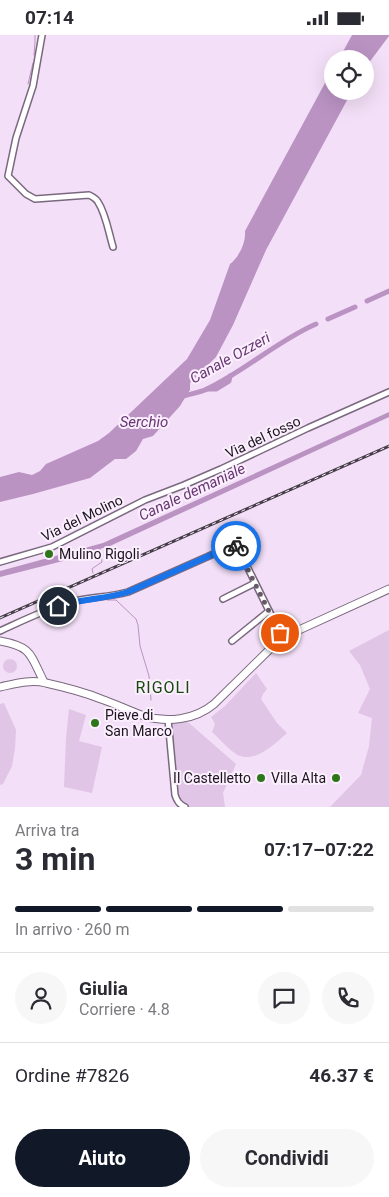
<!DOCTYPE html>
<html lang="it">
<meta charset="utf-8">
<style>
body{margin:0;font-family:Roboto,sans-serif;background:#f7f7f7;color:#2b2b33;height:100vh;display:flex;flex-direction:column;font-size:19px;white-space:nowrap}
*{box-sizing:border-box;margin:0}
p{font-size:16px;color:#7c7c81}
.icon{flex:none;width:28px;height:28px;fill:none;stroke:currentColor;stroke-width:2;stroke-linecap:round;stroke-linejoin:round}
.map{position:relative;height:772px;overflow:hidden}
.drawer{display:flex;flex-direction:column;background:#fff;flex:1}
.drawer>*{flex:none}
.buttons{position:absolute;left:324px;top:15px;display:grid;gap:10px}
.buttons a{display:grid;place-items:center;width:50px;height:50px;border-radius:50%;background:#fff;box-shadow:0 5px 20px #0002;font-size:25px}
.pin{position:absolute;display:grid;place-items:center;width:42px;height:42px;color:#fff;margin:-21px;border:2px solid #fff;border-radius:50%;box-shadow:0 1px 5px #0007}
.courier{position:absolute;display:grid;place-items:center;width:50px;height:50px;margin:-25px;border:4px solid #1a73e8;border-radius:50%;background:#fff;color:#222;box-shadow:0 1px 6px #0007}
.head em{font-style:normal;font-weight:700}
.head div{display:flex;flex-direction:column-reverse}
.head{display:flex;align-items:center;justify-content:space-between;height:85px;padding:0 15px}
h1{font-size:32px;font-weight:700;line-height:38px}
.bar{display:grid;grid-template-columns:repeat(4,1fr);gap:8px 5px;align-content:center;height:60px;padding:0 15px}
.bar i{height:6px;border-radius:4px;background:#e1e1e2}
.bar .on{background:#111827}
.bar p{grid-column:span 4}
.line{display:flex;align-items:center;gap:12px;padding:0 15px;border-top:1px solid #e1e1e2}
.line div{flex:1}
.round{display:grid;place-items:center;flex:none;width:52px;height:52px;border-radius:26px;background:#f7f7f7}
.cta{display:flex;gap:10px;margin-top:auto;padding:10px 15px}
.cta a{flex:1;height:58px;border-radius:30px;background:#111827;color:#fff;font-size:20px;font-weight:700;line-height:58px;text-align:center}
.cta a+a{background:#f7f7f7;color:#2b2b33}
.status{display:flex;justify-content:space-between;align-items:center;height:35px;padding:0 25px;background:#fff;direction:ltr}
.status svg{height:14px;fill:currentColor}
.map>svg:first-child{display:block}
.green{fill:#e0c5e6}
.water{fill:#ba93c3}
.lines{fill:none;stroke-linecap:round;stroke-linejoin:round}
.stream{stroke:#ba93c3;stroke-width:1}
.canal{stroke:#ba93c3;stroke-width:5}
.street-casing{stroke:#7a697e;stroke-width:8}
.secondary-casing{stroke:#7a697e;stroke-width:9}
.street{stroke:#fff;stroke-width:5}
.secondary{stroke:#fff;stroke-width:7}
.rail-casing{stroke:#463d49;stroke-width:3}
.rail{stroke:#fbeffe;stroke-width:1;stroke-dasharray:4;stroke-linecap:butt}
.done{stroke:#675b69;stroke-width:5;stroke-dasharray:0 9}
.route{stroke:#1a73e8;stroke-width:6}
.poi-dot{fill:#2d761a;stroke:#fbeffe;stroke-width:2}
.labels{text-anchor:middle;stroke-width:4;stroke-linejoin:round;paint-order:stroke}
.street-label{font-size:14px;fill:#1b141d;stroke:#fbeffe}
.poi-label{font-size:14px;fill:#1b141d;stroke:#fbeffe;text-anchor:start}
.water-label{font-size:15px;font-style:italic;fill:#673672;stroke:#fbeffe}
.quarter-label{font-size:16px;letter-spacing:1px;fill:#19470d;stroke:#fbeffe}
</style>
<div class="status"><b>07:14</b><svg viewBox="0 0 49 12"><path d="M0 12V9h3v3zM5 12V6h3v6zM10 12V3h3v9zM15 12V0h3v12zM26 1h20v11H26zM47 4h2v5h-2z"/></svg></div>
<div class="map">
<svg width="389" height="772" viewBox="0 0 389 772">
<rect width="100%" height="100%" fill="#f3dff7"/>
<g class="green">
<path d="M389,595V772H330L361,740L369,711L372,683L358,678L370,654L360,630L349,616Z"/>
<circle cx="10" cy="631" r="7"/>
<path d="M256,638L267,654L263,659L261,664L277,688L287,698C275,709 253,730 236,719C227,713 220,704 212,697L215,689L211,682L225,671Z"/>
<path d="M4,668L16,695L15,714L12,731L3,749L0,750V669Z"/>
<path d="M69,674L86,680L79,706L102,712L92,758L64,752L66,703Z"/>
<path d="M185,686L189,688L236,729L223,758L225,772H190L184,770L177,759L171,688Z"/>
</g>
<g class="water">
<path d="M352,0H389V1L365,33V24H339Z"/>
<path d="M332,35V56H352L266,215L233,290L216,322L190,348V355L186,361L180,371L153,401L143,404L136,416L126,424H115L90,443L33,459L0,467V442L19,437L32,440L40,436L46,429L98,406L109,398L187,324L210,285L230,229C239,222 246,208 245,196Z"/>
<path d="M389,377V382L110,511L71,522V524L0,542V536L103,508Z"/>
</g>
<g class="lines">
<g class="stream">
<path d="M34,20L35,7V0"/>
<path d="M28,49L33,28"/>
<path d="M93,538L92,534L93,533L102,527L100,513"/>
<path d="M107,565H116L136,584L138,590L140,611L149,641L151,665"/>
</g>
<g class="canal">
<path d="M367,266L389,256"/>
<path d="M328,284L355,272"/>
<path d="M207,354H216L229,346L230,341"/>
<path d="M181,362C189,359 199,358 207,354C245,336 277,306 316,289"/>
</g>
<g class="street-casing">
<g id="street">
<path d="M42,0L33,51L16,103L8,141L26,159L35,164L89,160C93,162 96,163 98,167C106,179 109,199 113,212"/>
<path d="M0,527L52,512L145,465L184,450L221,434L308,393L389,357"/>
<path d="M223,564L255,548"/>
<path d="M0,596C24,585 48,573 74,566C92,562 110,562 128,557L236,509L283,604"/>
<path d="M232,606L269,576"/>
<path d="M168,684L175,760C177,766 179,769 185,772"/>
</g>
</g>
<g class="secondary-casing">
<g id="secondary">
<path d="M0,606C33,612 30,620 44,647"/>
<path d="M0,652C14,649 31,644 46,648C64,652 84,657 101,664C116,669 129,676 144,681C167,688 195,685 214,669L269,615L283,604L299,595L389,554"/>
</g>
</g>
<use href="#street" class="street"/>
<use href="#secondary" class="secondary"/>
<g class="rail-casing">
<path id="rail" d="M0,583L389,411"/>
</g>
<use href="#rail" class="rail"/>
</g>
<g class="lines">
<path class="done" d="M236,511L280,598"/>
<path class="route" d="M58,571C81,564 105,564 128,557L236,509V511"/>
</g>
<g class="poi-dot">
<circle cx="49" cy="519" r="5"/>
<circle cx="95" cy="688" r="5"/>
<circle cx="261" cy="743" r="5"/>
<circle cx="336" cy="743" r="5"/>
</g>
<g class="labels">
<g class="street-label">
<text transform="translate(263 402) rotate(-25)" y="5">Via del fosso</text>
<text transform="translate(82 483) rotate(-26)" y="5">Via del Molino</text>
</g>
<g class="poi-label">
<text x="59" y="524">Mulino Rigoli</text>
<text x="105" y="685">Pieve di<tspan x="105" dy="16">San Marco</tspan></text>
<text x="251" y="748" text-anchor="end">Il Castelletto</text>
<text x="326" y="748" text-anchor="end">Villa Alta</text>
</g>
<g class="water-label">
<text transform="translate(230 323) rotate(-29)" y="5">Canale Ozzeri</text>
<text x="144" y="392">Serchio</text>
<text transform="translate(192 457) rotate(-25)" y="5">Canale demaniale</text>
</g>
<g class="quarter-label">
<text x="163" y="658">RIGOLI</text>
</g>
</g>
</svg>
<div class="buttons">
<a><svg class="icon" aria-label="locate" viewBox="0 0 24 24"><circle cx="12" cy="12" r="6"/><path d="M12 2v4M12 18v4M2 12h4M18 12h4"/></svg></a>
</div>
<div class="pin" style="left:280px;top:598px;background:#ea580c"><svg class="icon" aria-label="bag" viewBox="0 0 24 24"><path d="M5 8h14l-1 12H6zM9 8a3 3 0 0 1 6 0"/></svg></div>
<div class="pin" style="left:58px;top:571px;background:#1f2937"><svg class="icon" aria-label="home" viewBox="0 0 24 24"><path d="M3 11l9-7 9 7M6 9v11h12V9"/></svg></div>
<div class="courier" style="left:236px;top:511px"><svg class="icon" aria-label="bike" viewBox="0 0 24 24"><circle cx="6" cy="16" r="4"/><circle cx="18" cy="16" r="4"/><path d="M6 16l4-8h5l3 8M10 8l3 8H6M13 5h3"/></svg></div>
</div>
<section class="drawer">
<div class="head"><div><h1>3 min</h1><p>Arriva tra</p></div><em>07:17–07:22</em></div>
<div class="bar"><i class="on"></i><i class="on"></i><i class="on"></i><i></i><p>In arrivo · 260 m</p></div>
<div class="line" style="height:90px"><a class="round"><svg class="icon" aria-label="person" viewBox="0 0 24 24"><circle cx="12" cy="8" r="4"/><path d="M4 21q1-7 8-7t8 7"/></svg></a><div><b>Giulia</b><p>Corriere · 4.8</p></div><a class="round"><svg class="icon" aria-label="chat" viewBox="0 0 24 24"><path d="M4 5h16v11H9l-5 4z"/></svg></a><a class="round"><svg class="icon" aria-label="phone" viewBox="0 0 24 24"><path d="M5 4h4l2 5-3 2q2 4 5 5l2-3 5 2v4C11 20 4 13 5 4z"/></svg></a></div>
<div class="line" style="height:65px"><div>Ordine #7826</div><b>46.37 €</b></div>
<div class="cta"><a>Aiuto</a><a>Condividi</a></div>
</section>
